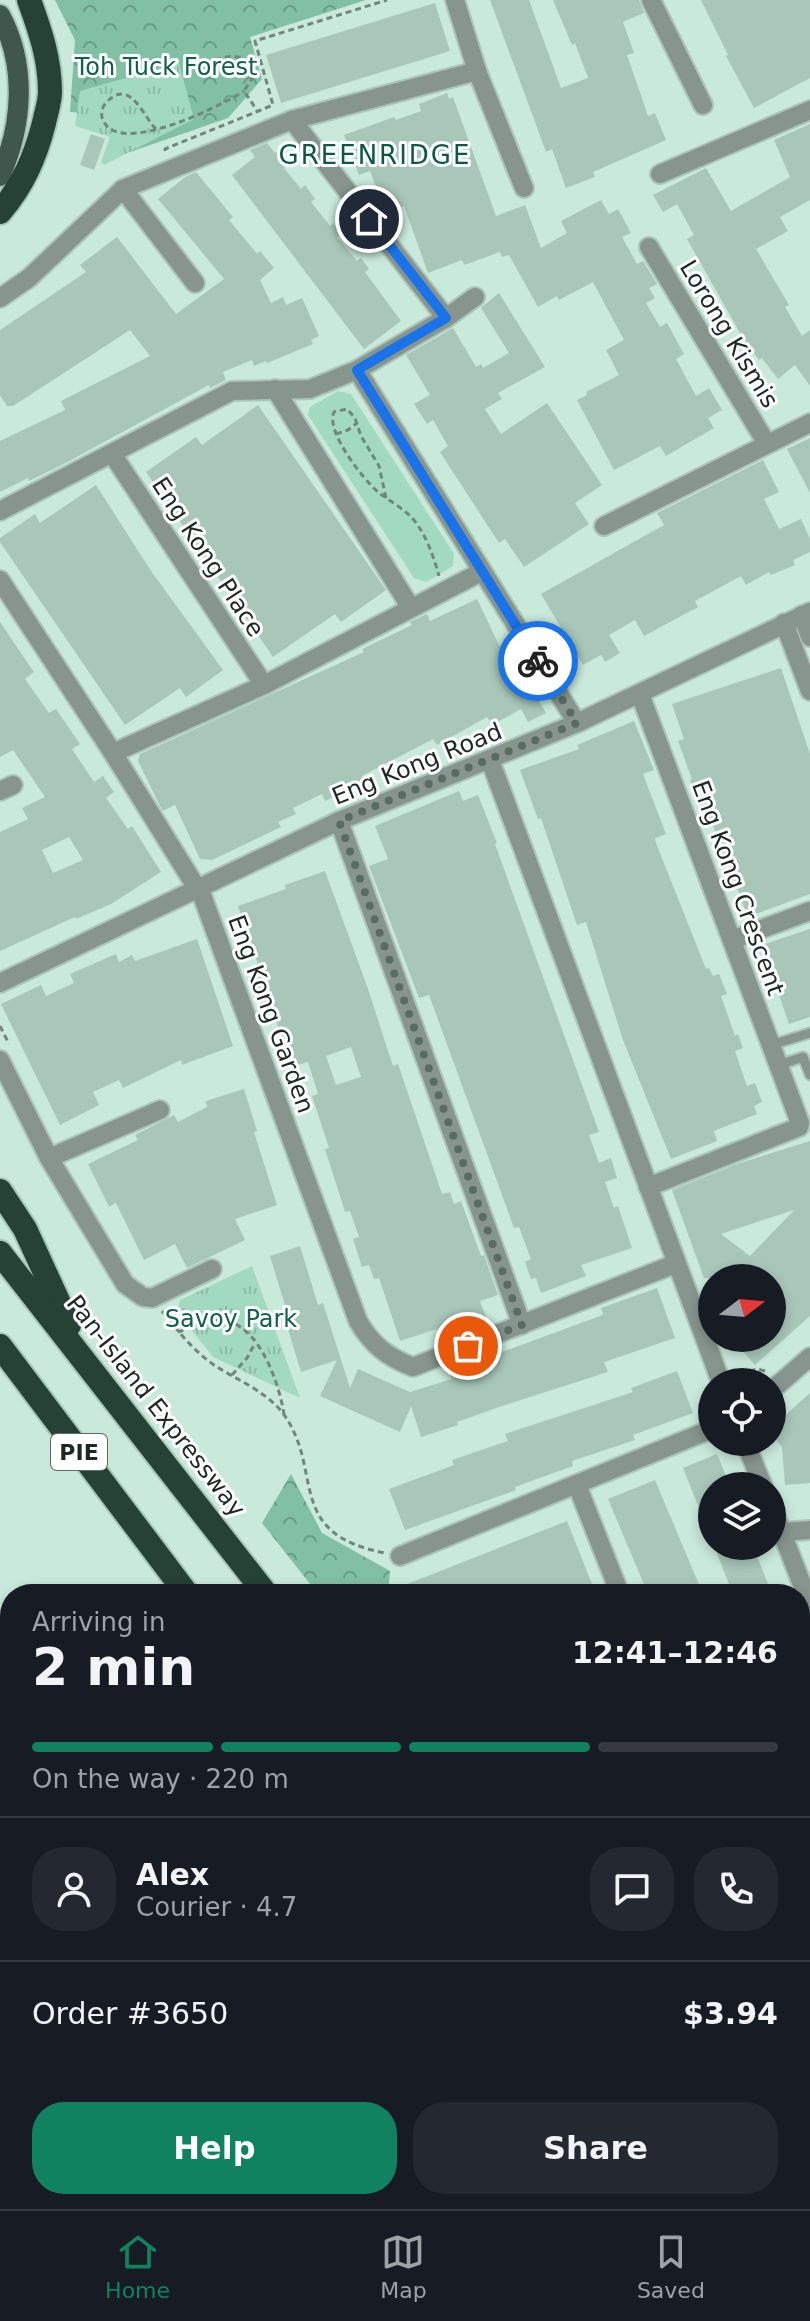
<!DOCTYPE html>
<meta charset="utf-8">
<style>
body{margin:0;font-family:"DejaVu Sans",sans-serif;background:#242831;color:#f1f3f6;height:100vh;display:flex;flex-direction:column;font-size:30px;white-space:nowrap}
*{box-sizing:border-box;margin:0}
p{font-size:26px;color:#9ea1a6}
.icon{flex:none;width:44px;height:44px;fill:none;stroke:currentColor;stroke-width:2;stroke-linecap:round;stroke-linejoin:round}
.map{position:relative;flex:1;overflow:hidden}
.side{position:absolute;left:0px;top:1584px;width:810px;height:626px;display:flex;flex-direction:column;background:#171b24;border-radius:32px 32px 0 0;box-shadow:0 4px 12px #0003}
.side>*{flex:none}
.needle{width:52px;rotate:74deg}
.fabs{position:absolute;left:698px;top:1264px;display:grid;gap:16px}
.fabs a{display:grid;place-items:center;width:88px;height:88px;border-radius:50%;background:#171b24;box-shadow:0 4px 12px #0003;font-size:40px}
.pin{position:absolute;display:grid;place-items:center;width:68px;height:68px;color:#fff;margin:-34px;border:4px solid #fff;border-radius:50%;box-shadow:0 2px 8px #0007}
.courier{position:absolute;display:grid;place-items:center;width:80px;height:80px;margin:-40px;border:6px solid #1a73e8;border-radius:50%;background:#fff;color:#222;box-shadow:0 2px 10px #0007}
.headline em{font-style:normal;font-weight:700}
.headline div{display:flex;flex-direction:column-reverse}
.headline{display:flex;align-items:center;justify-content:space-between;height:136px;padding:0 32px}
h1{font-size:52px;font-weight:700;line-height:60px}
.bar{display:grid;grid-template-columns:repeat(4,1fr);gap:12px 8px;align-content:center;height:96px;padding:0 32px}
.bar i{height:10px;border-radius:6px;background:#363941}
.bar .on{background:#108260}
.bar p{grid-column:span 4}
.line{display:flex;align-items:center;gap:20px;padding:0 32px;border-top:2px solid #363941}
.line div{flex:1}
.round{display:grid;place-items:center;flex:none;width:84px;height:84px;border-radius:32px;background:#242831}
.action{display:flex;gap:16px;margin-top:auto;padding:16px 32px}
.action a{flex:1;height:92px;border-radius:32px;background:#108260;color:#fff;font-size:32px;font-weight:700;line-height:92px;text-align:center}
.action a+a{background:#242831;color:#f1f3f6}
.tabs{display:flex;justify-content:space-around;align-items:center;height:112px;border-top:2px solid #363941;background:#171b24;font-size:22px;color:#9ea1a6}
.tabs a{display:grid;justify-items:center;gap:4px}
.tabs .on{color:#108260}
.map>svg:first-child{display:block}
.green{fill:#a2d9c1}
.forest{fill:url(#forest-crowns)}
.park{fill:url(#park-tufts)}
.building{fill:#a8c7b9;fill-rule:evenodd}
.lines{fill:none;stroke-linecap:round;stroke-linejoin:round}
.lane-casing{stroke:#aac6b9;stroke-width:13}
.street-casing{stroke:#aac6b9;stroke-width:22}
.primary-casing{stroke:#aac6b9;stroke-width:24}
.highway-casing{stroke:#aac6b9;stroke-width:28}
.path{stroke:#71877d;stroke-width:3;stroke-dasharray:6 4;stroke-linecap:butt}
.lane{stroke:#87958e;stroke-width:9}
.street{stroke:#87958e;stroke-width:18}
.primary{stroke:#40574d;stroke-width:20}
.highway{stroke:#264136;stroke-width:24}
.done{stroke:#596c62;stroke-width:8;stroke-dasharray:0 14.4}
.route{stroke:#1a73e8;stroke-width:10}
.labels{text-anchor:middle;stroke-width:6;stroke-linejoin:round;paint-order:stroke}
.shield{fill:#fff;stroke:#606864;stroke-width:2}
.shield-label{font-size:22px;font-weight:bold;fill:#1c2822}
.park-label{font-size:24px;fill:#136248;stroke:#fff}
.street-label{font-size:24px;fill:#1c2822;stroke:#fff}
.neighbourhood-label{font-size:26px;letter-spacing:2px;fill:#0d5841;stroke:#fff}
</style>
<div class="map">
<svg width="810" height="2209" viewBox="0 0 810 2209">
<defs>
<pattern id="forest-crowns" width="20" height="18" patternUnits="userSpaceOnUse" patternTransform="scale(2)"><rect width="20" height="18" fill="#81c0a5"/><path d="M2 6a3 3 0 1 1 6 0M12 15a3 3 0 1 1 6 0" fill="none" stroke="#699c86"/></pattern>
<pattern id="park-tufts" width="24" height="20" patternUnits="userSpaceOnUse" patternTransform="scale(2)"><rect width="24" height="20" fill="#a2d9c1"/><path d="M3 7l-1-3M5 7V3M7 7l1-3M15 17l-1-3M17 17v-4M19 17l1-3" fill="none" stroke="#8bbaa6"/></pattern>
</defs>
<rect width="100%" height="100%" fill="#c9e9da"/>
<g class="green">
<path d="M338,391L351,394L454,554L453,566L426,582L414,578L308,415L310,407Z"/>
<path d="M378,2200H569L564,2207L370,2209Z"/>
</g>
<g class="forest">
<path d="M55,0H366L250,37L262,79L228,118L130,152L119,116L70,112L75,40Z"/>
<path d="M291,1474L322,1533L390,1571L388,1594H318L262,1523Z"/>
<path d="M800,2103L810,2109V2180L800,2171Z"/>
</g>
<g class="park">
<path d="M179,63L194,119L104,165L101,162L110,137L75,126L80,91Z"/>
<path d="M252,1266L300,1398L213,1357L177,1312L180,1300Z"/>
</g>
<g class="building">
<path d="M490,0H529L561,88L588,78L575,43L572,45L553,0H639L644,13L623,22L634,53L627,55L648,116L655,113L666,140L593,172L595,177L566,188L552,149L546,152Z"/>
<path d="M701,0H810V78L754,108L726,56L728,55Z"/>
<path d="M435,3L450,51L281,103L266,55Z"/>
<path d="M447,93L449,99L453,97L496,216L525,205L541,248L567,233L561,221L601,200L609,214L618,209L631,233L622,237L637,264L643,261L657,284L649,288L655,298L646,303L660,327L667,323L684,354L676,359L696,396L709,388L722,410L708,418L714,428L666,456L660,446L614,470L577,400L587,395L586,392L619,375L606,350L624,340L593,282L559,300L557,296L538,307L509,255L502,257L500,252L464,265L462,260L428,273L404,206L395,210L388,192L379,195L370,171L359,175L344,135L394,117L396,120L421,111L419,104Z"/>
<path d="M810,124V200L780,217L788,231L756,249L789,305L785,307L802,336L810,330V386L795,365L778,379L762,358L759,360L744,340L687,239L694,235L677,204L663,212L653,195L706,168L731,211L790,177L774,140Z"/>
<path d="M91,134L105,139L94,170L80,165Z"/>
<path d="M267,143L275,153L279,150L290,163L284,168L301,189L305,185L315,199L311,202L330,226L333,223L341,234L337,237L357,261L361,258L369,269L365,272L401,321L364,349L232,175L255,157L250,150Z"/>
<path d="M196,172L233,217L229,220L257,254L260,251L274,268L260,280L271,303L283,297L286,305L302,298L319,336L311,340L313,344L267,363L266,361L254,366L252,360L223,372L226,380L210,388L209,385L60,466L29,481L28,478L0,492V441L65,410L61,401L150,356L130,330L13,406H7L0,395V330L86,272L80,265L117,237L176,314L224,279L158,199L185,177Z"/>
<path d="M499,293L545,367L498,393L502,399L485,409L501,434L547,403L602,485L575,503L589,524L524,567L505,539L499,543L440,452L448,446L433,420L427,424L414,404L430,395L406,355L453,328L476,367L481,364L483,368L509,353L481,308Z"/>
<path d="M258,405L386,590L341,622L335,614L273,657L146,472L196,437L202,445Z"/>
<path d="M810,438V493L787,449Z"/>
<path d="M763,460L779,492L764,499L779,529L801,519L810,539V552L793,560L795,565L771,575L769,572L746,585L741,576L695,601L698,607L644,636L635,620L609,635L620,653L605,662L601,655L583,665L541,594L664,525L657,513Z"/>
<path d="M96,485L151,571L223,670L186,697L180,688L125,725L0,542V538L35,514L40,523Z"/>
<path d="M477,599L500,647L506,644L546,713L528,722L521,709L492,725L487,717L437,745L433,739L362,776L365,782L325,801L322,794L293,808L296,814L278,822L281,827L212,860L200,859L175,805L163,811L160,806L138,761L140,754L364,652L362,649L412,625L410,622L427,614L430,621Z"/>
<path d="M0,622L34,672L25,679L49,713L56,709L80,744L72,749L94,782L103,776L114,792L106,798L128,829L132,826L161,872L111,904L76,919L75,917L0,951V832L28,819L22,808L45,797L13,750L0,757ZM69,837L83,860L53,873L42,850Z"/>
<path d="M781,668L810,754V894L748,917L713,825L708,827L690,780L692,779L678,741L684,739L672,704Z"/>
<path d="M634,721L654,770L643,774L666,834L655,838L656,843L706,969L709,968L713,976L719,974L727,994L721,996L735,1036L738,1034L743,1048L735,1051L738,1060L747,1086L755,1083L762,1102L754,1106L757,1114L714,1131L717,1141L671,1159L623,1040L586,922L577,925L541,818L538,819L520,770L579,749L577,745Z"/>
<path d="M459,791L463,801L478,795L497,843L495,844L599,1132L589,1135L599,1163L611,1158L617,1178L605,1182L614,1208L618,1206L632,1248L581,1265L586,1276L541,1293L536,1278L531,1279L525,1262L531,1259L519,1227L514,1228L429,995L419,998L369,866L388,859L375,826Z"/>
<path d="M325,871L367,986L393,1066L398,1064L442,1194L450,1192L454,1204L461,1201L481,1256L484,1255L498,1295L480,1301L486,1317L448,1331L446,1326L400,1341L379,1278L374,1279L369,1265L362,1267L353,1239L359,1237L350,1211L345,1212L325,1149L329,1148L312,1096L318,1094L308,1062L291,1067L273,1011L265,1014L248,968L258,964L238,906L286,889L285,885ZM351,1047L361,1077L336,1085L326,1056Z"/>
<path d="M810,929V1017L789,1024L762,945Z"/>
<path d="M197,939L233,1046L182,1065L181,1060L123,1088L119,1080L93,1092L99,1105L60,1125L1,1004L41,985L46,996L74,983L70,974L116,954L119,962L132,955L135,961Z"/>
<path d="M244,1089L257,1131L254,1132L277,1205L235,1219L245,1240L187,1268L175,1244L144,1260L116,1203L109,1207L88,1164L138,1140L135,1135L174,1115L178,1122L207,1107L206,1101Z"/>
<path d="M810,1141V1316L755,1365L731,1338H772V1278H704L672,1190L737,1164ZM794,1210L750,1256L721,1234Z"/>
<path d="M300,1246L318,1305L323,1303L350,1388L358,1369L410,1392L452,1379L451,1375L493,1361L491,1356L603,1315L601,1308L657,1288L675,1338L604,1362L608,1372L499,1407L457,1422L458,1425L421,1437L411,1406L400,1432L320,1396L337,1360L301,1372L284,1316L288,1315L270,1256Z"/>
<path d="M677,1371L693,1413L633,1435L635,1440L572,1461L573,1466L515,1487L516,1490L405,1530L389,1489L454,1465L452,1460L508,1441L505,1434L633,1392L631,1388Z"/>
<path d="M810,1393V1483L785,1485L782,1447L772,1435V1427Z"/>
<path d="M717,1454L730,1486H712L711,1538L683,1468Z"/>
<path d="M655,1480L703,1594H648L608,1499Z"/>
<path d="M567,1521L596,1594H533L531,1587L513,1594H382Z"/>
<path d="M714,1546H753L772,1594H733Z"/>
</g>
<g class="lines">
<g class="lane-casing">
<g id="lane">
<path d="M771,1045L810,1033"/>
<path d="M779,1065L803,1057L810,1075"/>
<path d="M0,1751L10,1722"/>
<path d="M0,1780L10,1779"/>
<path d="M0,1831L5,2028L10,2059"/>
<path d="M170,2200L182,2209"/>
<path d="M587,2200L595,2209"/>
</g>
</g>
<g class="street-casing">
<g id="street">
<path d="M455,0L477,71L524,188"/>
<path d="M651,0L703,105"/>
<path d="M292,120L446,318"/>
<path d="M660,174L810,110"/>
<path d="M123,189L195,283"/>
<path d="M649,247L767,444"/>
<path d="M0,298L29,278L123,189L292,120L477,71"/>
<path d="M357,370L577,723"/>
<path d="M275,389L411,608"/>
<path d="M113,455L264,685"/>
<path d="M0,511L232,391L310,389L357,370L446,318L475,297"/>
<path d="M604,526L810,423"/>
<path d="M0,580L113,753L203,898L358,1321C372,1345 387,1357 413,1367L675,1264"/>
<path d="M802,615L810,637"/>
<path d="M784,623L810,691"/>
<path d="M640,694L800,1123L799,1127L648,1187"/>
<path d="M113,753L264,685L481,572"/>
<path d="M490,760L721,1382"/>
<path d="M0,791L13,785"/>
<path d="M339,821L522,1325"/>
<path d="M732,940L810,911"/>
<path d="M0,983L339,821L577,723L810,612"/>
<path d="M0,1060L49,1158L125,1284L143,1297L152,1298L212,1269"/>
<path d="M49,1158L160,1110"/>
<path d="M772,1390L810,1357"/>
<path d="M745,1442L763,1486"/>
<path d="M577,1485L620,1594"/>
<path d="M772,1507L810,1605"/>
<path d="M783,1532L810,1530"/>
<path d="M400,1556L712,1429"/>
<path d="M800,1955L810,1962"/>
</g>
</g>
<g class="primary-casing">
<path id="primary" d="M0,15C27,65 23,125 0,176"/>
</g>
<g class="highway-casing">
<g id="highway">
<path d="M0,212C23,185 35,158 44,123C46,113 50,102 50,92C50,59 40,30 29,0"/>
<path d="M0,1191L25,1229L69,1325"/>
<path d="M0,1253L266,1594"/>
<path d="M0,1346L187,1594"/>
<path d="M700,2200L709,2209"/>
<path d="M797,2200L806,2209"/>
</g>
</g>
<g class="path">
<path d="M206,64C221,58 233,52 248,61L253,77L244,91L258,112"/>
<path d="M156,129C144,118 130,76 106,103C102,107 100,114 103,120C118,158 223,105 244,91"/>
<path d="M165,151V149L273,105L255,41L387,0"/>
<path d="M336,434L348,430L357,423"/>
<path d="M386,498L379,466L361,436L355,418L347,409L334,412C325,431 363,479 378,492C391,502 407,510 417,524C428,540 434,558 439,576"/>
<path d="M0,1026L9,1044"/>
<path d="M162,1311C178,1331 194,1352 217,1367C238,1380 266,1392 282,1412C326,1470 282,1533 385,1553"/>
<path d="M178,1332C192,1327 212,1318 227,1321C261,1329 279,1384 284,1414"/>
<path d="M232,1375L247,1358L255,1343"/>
<path d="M748,1382L751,1371L757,1369L765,1371"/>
<path d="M3,2070L6,2086L10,2090"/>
<path d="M506,2209L525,2204L577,2208"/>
</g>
<use href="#lane" class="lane"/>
<use href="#street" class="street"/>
<use href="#primary" class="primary"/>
<use href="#highway" class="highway"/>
</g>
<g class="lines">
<path class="done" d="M468,1346L522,1325L339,821L577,723L538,661"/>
<path class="route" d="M369,219L446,318L357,370L538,661"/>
</g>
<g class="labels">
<rect class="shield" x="51" y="1434" width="56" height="36" rx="6"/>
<g class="shield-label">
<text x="79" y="1460">PIE</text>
</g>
<g class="park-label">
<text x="166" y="75">Toh Tuck Forest</text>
<text x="231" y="1327">Savoy Park</text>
</g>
<g class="street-label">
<text transform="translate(729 334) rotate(59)" y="8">Lorong Kismis</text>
<text transform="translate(208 557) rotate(57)" y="8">Eng Kong Place</text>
<text transform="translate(417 764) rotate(-22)" y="8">Eng Kong Road</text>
<text transform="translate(738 888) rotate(70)" y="8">Eng Kong Crescent</text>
<text transform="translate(271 1014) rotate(70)" y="8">Eng Kong Garden</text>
<text transform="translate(156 1406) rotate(52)" y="8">Pan-Island Expressway</text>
</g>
<g class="neighbourhood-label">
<text x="375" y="164">GREENRIDGE</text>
</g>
</g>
</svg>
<div class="fabs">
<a><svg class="needle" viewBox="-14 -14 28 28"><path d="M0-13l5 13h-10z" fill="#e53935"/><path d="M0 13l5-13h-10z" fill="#9ea1a6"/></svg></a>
<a><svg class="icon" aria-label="locate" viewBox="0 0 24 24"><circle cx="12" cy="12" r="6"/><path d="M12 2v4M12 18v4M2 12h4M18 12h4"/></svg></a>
<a><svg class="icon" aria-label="layers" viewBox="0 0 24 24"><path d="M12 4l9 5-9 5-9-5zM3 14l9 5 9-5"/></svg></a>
</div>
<div class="pin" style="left:468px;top:1346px;background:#ea580c"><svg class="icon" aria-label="bag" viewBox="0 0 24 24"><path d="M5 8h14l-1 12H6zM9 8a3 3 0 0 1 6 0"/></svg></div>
<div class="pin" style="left:369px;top:219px;background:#1f2937"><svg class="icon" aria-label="home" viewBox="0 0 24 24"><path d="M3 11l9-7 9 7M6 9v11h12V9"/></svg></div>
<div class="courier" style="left:538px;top:661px"><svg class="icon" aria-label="bike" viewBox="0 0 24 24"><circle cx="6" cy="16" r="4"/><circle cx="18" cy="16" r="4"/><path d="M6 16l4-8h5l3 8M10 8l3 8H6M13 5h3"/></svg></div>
<section class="side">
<div class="headline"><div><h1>2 min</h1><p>Arriving in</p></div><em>12:41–12:46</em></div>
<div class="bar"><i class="on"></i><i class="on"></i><i class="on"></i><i></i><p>On the way · 220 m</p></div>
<div class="line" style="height:144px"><a class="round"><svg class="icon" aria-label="person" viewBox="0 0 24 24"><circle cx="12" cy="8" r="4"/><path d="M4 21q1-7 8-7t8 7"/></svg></a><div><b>Alex</b><p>Courier · 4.7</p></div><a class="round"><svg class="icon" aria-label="chat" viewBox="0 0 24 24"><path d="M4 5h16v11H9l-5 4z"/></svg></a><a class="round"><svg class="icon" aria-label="phone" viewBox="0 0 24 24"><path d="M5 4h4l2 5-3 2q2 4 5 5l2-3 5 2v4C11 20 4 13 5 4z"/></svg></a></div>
<div class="line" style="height:104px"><div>Order #3650</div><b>$3.94</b></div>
<div class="action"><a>Help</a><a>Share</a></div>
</section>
</div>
<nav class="tabs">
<a class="on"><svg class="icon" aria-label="home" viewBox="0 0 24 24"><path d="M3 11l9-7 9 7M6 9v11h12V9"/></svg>Home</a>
<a><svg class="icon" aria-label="map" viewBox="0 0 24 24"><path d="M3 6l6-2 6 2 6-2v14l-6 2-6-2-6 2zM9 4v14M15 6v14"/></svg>Map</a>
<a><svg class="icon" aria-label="saved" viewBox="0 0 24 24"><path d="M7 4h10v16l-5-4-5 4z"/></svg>Saved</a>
</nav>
